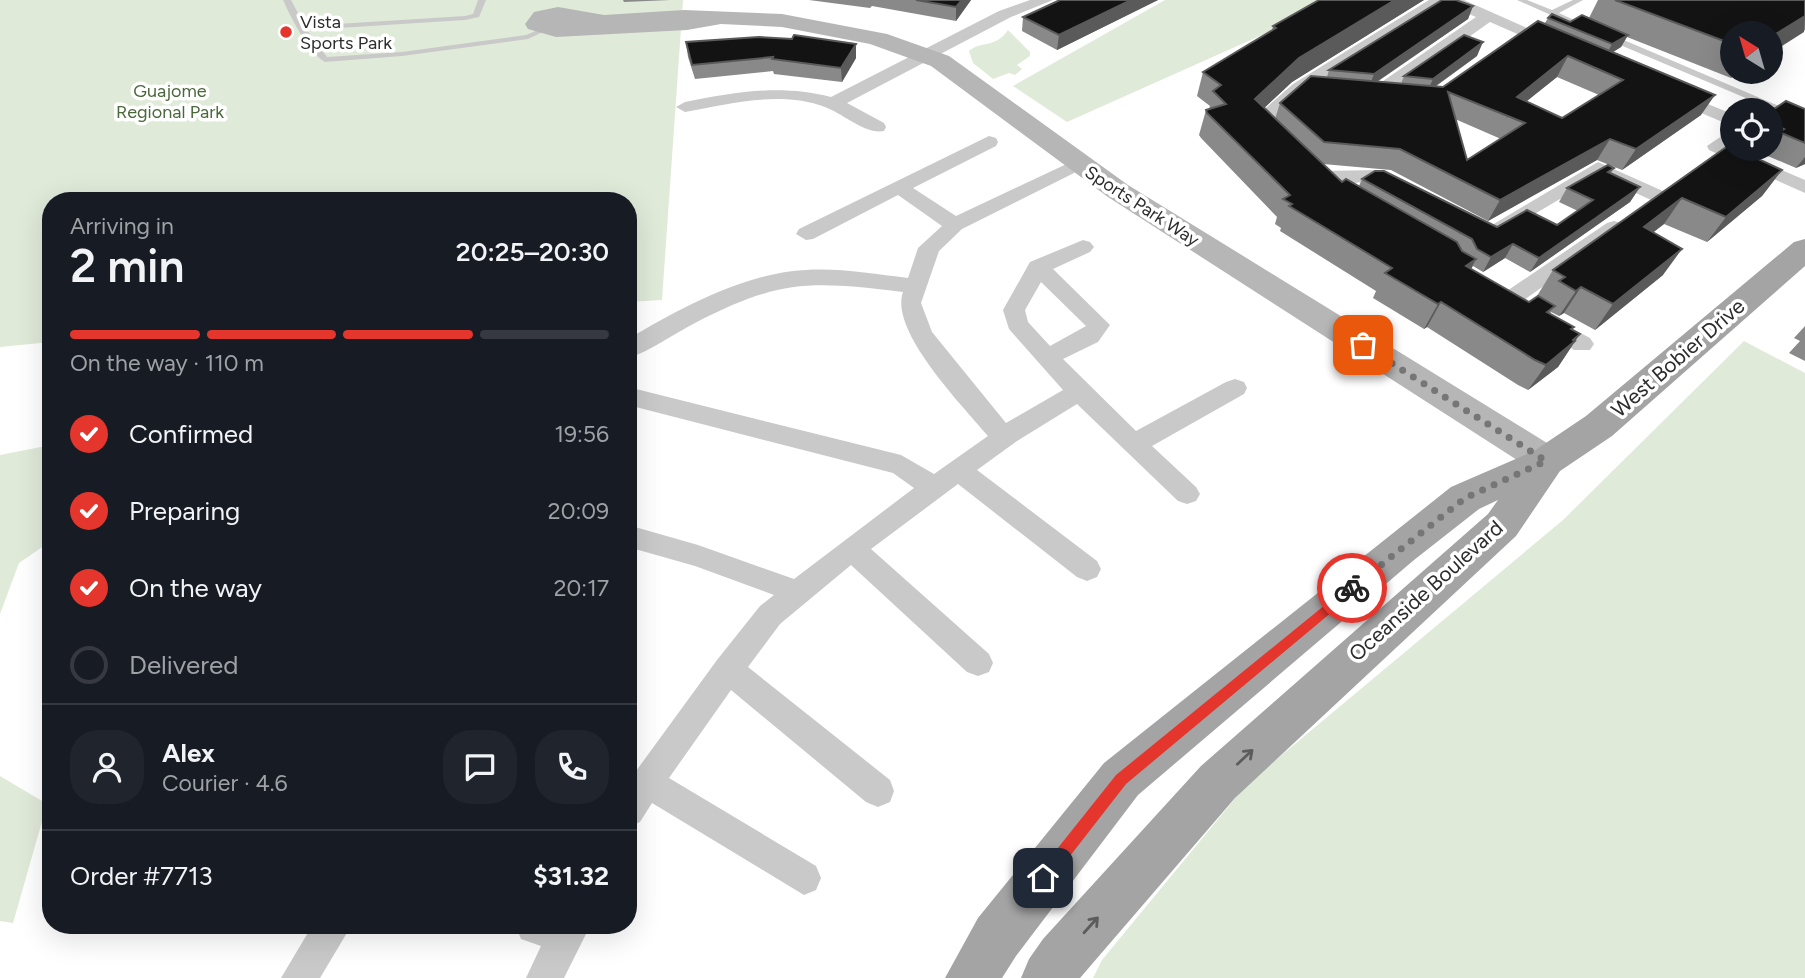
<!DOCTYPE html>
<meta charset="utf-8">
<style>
body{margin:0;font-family:Figtree,sans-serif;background:#20242c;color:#f1f3f6;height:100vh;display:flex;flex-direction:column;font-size:26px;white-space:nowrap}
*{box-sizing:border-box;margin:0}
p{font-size:23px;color:#9ea1a6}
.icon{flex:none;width:38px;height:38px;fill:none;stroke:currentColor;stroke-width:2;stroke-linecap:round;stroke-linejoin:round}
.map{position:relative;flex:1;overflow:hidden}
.details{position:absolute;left:42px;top:192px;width:595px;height:742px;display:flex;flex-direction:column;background:#171b24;border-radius:28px;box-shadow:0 7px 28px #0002}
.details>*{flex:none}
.needle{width:46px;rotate:323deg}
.controls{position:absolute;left:1720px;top:21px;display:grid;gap:14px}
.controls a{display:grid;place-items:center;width:63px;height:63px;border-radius:50%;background:#171b24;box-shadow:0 7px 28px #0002;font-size:35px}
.pin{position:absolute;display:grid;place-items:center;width:60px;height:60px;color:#fff;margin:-30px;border-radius:14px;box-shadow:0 4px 10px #0006}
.courier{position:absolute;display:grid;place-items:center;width:70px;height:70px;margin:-35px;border:5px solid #e5362d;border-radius:50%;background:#fff;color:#222;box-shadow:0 2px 9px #0007}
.summary em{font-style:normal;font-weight:600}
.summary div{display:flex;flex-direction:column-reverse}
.summary{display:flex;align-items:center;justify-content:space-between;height:119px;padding:0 28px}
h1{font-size:46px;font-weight:600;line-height:52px}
.bar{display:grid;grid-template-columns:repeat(4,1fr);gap:10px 7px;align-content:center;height:84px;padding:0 28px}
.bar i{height:9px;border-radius:5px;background:#363941}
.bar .selected{background:#e5362d}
.bar p{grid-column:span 4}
.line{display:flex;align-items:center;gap:18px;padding:0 28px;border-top:2px solid #363941}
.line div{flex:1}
.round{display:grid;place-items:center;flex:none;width:74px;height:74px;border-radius:28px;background:#20242c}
ol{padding:0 28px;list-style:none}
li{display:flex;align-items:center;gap:21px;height:77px}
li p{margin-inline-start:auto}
li .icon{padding:7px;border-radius:50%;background:#e5362d;color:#fff;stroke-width:4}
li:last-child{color:#9ea1a6}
li i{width:38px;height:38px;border:4px solid #363941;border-radius:50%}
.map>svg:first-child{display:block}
.green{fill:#e0ead9}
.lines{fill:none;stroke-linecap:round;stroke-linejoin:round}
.lane{fill:#c9c9c9;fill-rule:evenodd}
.street{fill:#c9c9c9;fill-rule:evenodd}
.secondary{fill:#b6b6b6;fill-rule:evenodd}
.primary{fill:#a4a4a4;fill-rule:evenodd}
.wall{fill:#898989;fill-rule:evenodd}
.shaded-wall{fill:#5a5a5a}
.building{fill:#131313;stroke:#5a5a5a;stroke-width:2;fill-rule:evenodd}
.oneway{stroke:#5c5c5c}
.route{fill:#e5362d}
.done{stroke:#767676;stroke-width:7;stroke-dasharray:0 12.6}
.poi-dot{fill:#e5362d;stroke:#fff;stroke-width:2.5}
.labels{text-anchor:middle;stroke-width:7;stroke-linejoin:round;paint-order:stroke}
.far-poi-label{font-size:18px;fill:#2c2c2c;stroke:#fff;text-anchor:start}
.far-park-label{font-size:18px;fill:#4a683a;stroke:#fff}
.far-street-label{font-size:18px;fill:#2c2c2c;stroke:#fff}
.street-label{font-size:21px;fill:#2c2c2c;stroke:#fff}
</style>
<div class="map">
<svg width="1805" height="978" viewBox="0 0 1805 978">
<rect width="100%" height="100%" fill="#fff"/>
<g class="green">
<path d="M0,0H683L662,300L628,302V201H51V342L0,347Z"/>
<path d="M1165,0H1340L1067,122L1013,86Z"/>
<path d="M1008,30L1030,52V56L1017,65L1022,69L1015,75L1009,73L993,79L973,63L969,51C982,40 995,49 1008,30Z"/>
<path d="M1744,341L1805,373V978H1093L1102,960L1247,784L1563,520Z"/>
<path d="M51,445V541L19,563L0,614V455Z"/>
<path d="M0,776L47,804L13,923L0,921Z"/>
</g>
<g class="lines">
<g class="lane">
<path d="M283,0H291L305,26L465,16L473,14L478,0H486L479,17L465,20L307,30L327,57L402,52L526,35L545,27L549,29L528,39L402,56L325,62C309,53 291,18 283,0Z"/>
<path d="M1517,0H1527L1552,10L1573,0H1583L1559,13L1589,27L1582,29Z"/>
<path d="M1606,35H1612L1805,117V123L1606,39Z"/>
</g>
<g class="street">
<path d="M1030,0H1053L1011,17L847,103L884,123L886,127L884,131C866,135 842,113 825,107C781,90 729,104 685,112L676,107L685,102C735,92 781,84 831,97L999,11Z"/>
<path d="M1429,0H1464L1563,44L1555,49L1549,48L1490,22L1380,100L1357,99L1354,95L1357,91L1370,90L1476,17L1445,4L1305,92L1270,124L1281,136L1279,140H1265L1250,124L1252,120L1293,84Z"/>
<path d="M1674,90L1732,114V126L1668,99L1665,95Z"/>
<path d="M1732,129V143L1730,145L1732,149L1805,180V193L1709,150L1707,146Z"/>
<path d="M989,136L996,138L998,142L996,146L913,188L956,216L1073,161H1087L1090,165L962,229L939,251L921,303L932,332L1006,423L1063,390L1009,329L1003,310L1030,262L1083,240L1090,242L1094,247L1090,252L1053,269L1110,325L1098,342L1063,359L1136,431L1226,382L1235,379L1244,382L1247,388L1244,394L1152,446L1196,487L1200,494L1196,501L1187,504L1178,501L1077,404L1017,441L977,470L1097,561L1101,569L1097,577L1087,581L1077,577L958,484L871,549L989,654L993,663L989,672L978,676L967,672L851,565L780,624L748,667L890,780L894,791L890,802L878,807L866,802L731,690L669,778L816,866L821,878L816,890L804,895L652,803L640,822L628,827V782L717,660L760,606L774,595L695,566L628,547V525L698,545L794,579L914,488L893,473L628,405V387L901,455L934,474L988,436C963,406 889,331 903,292C810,281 780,279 695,323C673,334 651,351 628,358V339C681,308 744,273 806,270C840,268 874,274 908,278L918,248L942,226L898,195L813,239L806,240L796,234L799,229ZM1041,282L1086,326L1050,346L1028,322L1025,310Z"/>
<path d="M1598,162L1665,192L1668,196L1665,200H1651L1599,176L1504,232H1490L1487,228Z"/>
<path d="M1383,170L1409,185L1406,189C1392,193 1382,182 1368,182C1352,182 1316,189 1306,177L1316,171Z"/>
<path d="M1614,221L1621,223L1624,227L1621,231L1517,305H1501L1498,300L1501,295L1607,223Z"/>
<path d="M1544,314L1590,338L1594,344L1590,350H1574L1536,327L1533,322L1536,317Z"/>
<path d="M312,926H351L320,978H281Z"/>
<path d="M516,926H590L564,978H526L541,946L521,939Z"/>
</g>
<path class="secondary" d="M558,7L604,15L684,10L782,14L887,34L949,56L1128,185L1560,451L1565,461L1560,471L1547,475L1534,471L1108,197L931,66L870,44L782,27L721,24L687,30L556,37L528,29L525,24L534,12Z"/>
<path class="primary" d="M1805,239V266L1612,436L1560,471L1516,536L1235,798L1080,978H1021L1029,959L1043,939L1201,766L1488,514L1498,500L1479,509L1414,560L1138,795L1016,956L1002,978H945L978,918L1104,763L1451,487L1534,451L1586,416L1794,242Z"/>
</g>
<g class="wall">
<path d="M623,0H670L624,2Z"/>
<path d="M809,0H971L956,21L872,6L870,8Z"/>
<path d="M1060,0H1158L1057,50L1022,31L1023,17Z"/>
<path d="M1319,0H1424L1292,82L1264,108L1275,119L1280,103L1327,77L1329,70L1473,6L1468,19L1377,82L1401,84L1404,76L1477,56L1435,87H1443L1545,23L1548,18L1570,22L1589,18L1598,0H1805V30L1771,53V33H1732V72H1741L1731,78L1627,37L1621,47L1613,52L1701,115L1622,170L1597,160L1488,221L1391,170L1323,164L1342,182L1359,186L1362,179L1497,227L1557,225L1578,211L1559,202L1567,188L1614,168L1611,173L1640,187L1630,202L1530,272L1505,258L1483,272L1473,266L1471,269L1529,302L1537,296L1553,270L1729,145L1782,170L1762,196L1707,242L1664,224L1653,232L1663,275L1595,330L1564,313L1559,316L1551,312L1550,314L1572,330L1575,341L1558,367L1528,390L1518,385L1427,327L1424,329L1373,298L1376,291L1280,231L1281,228L1275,224L1277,217L1201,138L1199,135L1206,110L1209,109L1210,106L1197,96L1203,72L1272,30L1273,26ZM1557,77L1599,95L1562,118L1526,101ZM1455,119L1501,139L1467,160Z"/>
<path d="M686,42L856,44V58L842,82L774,74L773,71L695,79L688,57Z"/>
<path d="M1805,109V164L1796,168L1763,154L1766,150L1764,149H1771V111Z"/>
<path d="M1805,326V361L1789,353L1800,341L1794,338Z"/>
</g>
<g class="shaded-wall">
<path d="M962,0H971L956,21V7Z"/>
<path d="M1131,0H1158L1057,50L1059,35Z"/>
<path d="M1395,0H1424L1292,82L1247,124L1255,99L1299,58Z"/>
<path d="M1473,6L1468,19L1369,87L1374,74Z"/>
<path d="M1805,16L1804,32L1771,53V37Z"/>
<path d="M1628,35L1621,47L1605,57L1612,44Z"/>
<path d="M1483,42L1477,56L1427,92L1433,79Z"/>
<path d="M856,44V58L842,82L841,68Z"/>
<path d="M1568,56L1557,77L1506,118L1517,97Z"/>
<path d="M1735,72H1741L1731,78Z"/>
<path d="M1715,95L1701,115L1622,170L1636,149Z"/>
<path d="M1610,139L1597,160L1488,221L1500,200Z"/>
<path d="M1805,157V164L1796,168Z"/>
<path d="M1782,170L1762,196L1707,242L1726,217Z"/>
<path d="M1640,187L1630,202L1530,272L1539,258Z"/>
<path d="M1682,198L1664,224L1627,253L1644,227Z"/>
<path d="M1513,244L1505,258L1483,272L1491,257Z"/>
<path d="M1682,249L1663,275L1595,330L1613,304Z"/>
<path d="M1476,259L1463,285L1466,266Z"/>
<path d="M1581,287L1564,313L1559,316L1576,291Z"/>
<path d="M1441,302L1427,327L1424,329L1438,304Z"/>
<path d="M1580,334L1558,367L1528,390L1546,365Z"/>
</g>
<g class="building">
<path d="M916,0H962L956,7Z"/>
<path d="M1060,0H1131L1059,35L1023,17Z"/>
<path d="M1319,0H1395L1299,58L1255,99L1342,182L1346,179L1457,242L1462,251L1476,259L1466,266L1529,302L1538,296L1555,306L1547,312L1574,327L1571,329L1580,334L1573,340L1575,341L1546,365L1535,360L1441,302L1438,304L1385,273L1392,268L1289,206L1292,204L1283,199L1290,195L1207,113L1206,110L1226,104L1213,91L1221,85L1203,72L1276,28L1273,26Z"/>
<path d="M1442,0H1456L1473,6L1374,74L1329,70Z"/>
<path d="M1615,0H1805V16L1771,37V33H1732V44Z"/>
<path d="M1552,14L1570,22L1582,15L1628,35L1612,44L1548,18Z"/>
<path d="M1538,21L1715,95L1636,149L1610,139L1500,200L1400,149L1324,142L1280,103L1311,76L1443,87ZM1568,56L1623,80L1562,118L1517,97ZM1448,92L1525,123L1467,160Z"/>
<path d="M794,35L856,44L841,68L772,59L773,57L692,65L686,42L759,37L792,39Z"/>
<path d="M1464,35L1483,42L1433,79L1404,76Z"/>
<path d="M1786,101L1805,109V143L1779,132L1784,129L1771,123V111Z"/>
<path d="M1729,145L1732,146V149H1737L1782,170L1726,217L1682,198L1644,227L1682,249L1613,304L1581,287L1576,291L1559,281L1565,277L1553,270Z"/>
<path d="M1608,165L1614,168L1608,172L1640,187L1539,258L1513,244L1491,257L1477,249L1472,239L1362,179L1375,171H1384L1497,227L1527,210L1557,225L1593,200L1567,188Z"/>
</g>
<defs><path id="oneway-shaft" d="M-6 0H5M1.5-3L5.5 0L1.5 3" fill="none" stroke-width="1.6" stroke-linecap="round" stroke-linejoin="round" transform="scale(1.75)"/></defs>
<g class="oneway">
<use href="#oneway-shaft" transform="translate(1245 757) rotate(-43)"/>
<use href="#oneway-shaft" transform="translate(1091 925) rotate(-48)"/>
</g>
<path class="route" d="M1352,583L1357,584V591L1126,784L1049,883H1038V873L1116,775Z"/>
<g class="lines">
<path class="done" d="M1352,588L1465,498L1546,461L1363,345"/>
</g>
<circle class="poi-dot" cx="286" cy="32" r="7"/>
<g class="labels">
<g class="far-poi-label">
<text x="300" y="28">Vista<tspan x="300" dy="21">Sports Park</tspan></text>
</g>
<g class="far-park-label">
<text x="170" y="97">Guajome<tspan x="170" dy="21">Regional Park</tspan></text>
</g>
<g class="far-street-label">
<text transform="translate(1142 206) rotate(33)" y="6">Sports Park Way</text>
</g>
<g class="street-label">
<text transform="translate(1678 358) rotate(-41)" y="7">West Bobier Drive</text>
<text transform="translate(1426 591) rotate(-42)" y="7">Oceanside Boulevard</text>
</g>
</g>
</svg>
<div class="controls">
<a><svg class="needle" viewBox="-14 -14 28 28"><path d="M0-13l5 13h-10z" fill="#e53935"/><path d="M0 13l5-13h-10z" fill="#9ea1a6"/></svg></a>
<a><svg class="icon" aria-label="locate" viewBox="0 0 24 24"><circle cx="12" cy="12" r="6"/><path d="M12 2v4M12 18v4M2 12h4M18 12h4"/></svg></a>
</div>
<div class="pin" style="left:1363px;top:345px;background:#ea580c"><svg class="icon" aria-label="bag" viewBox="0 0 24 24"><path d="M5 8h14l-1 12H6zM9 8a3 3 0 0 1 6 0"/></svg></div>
<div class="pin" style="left:1043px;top:878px;background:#1f2937"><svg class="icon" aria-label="home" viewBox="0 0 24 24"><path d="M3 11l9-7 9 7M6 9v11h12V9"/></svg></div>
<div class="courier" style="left:1352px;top:588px"><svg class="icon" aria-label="bike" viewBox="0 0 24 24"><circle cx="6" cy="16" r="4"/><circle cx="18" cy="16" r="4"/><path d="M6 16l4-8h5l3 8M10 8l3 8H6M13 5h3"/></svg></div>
<section class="details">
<div class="summary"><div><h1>2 min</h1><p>Arriving in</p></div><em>20:25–20:30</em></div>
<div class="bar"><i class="selected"></i><i class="selected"></i><i class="selected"></i><i></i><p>On the way · 110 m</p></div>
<ol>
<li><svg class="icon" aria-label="check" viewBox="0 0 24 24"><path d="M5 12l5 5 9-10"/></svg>Confirmed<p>19:56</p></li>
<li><svg class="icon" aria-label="check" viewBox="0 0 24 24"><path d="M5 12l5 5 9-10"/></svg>Preparing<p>20:09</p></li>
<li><svg class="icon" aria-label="check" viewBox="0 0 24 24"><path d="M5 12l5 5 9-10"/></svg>On the way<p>20:17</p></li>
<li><i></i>Delivered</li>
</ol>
<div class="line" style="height:126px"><a class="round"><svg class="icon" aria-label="person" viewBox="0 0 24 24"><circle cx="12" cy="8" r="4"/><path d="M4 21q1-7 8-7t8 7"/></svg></a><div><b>Alex</b><p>Courier · 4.6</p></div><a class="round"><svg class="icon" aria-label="chat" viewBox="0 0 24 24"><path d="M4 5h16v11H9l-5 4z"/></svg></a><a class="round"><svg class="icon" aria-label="phone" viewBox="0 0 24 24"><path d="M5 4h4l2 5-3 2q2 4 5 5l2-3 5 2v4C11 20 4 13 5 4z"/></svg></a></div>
<div class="line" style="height:91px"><div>Order #7713</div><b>$31.32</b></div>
</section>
</div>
